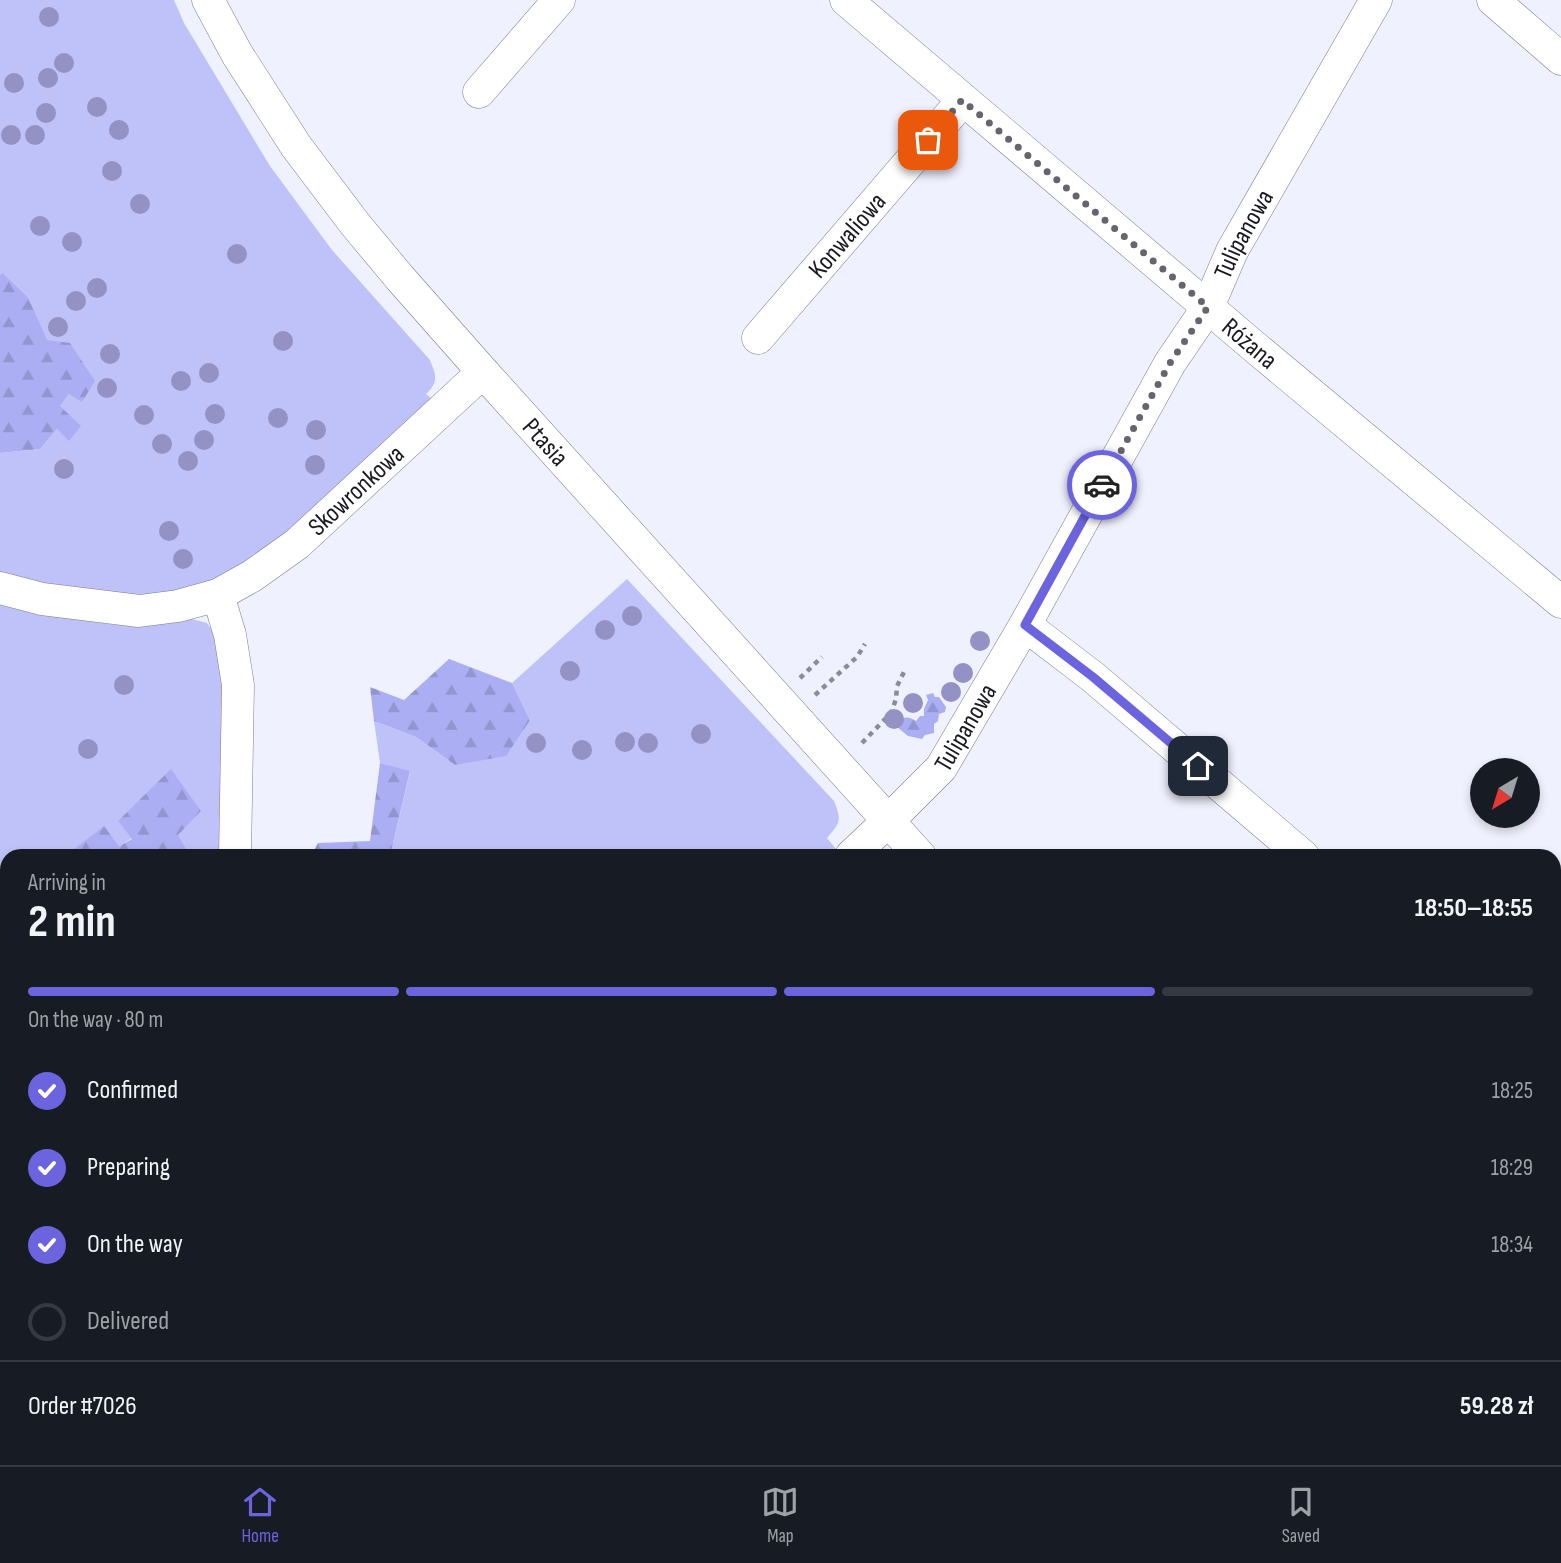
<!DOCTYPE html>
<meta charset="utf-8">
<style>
body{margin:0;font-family:"Sofia Sans Condensed",sans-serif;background:#20242c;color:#f1f3f6;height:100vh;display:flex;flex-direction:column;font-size:26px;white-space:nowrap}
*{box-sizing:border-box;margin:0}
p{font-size:23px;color:#9ea1a6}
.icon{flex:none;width:38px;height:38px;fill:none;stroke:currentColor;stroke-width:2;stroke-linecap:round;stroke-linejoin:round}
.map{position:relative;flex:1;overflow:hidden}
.drawer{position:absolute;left:0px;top:849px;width:1561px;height:618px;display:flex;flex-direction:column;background:#171b24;border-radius:21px 21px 0 0;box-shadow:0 4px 10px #0003}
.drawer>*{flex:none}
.needle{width:46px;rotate:218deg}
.buttons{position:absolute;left:1470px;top:758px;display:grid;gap:14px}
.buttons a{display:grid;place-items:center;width:70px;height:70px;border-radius:50%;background:#171b24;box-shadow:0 4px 10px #0003;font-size:35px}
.pin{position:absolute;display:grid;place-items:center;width:60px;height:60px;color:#fff;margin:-30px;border-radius:14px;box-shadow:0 4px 10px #0006}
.courier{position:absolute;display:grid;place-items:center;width:70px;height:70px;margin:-35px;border:5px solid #6c64de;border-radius:50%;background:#fff;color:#222;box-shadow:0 2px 9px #0007}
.head em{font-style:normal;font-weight:700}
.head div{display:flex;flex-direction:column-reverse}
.head{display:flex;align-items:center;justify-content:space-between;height:119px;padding:0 28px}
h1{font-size:46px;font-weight:700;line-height:52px}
.bar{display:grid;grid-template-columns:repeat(4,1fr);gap:10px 7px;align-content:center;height:84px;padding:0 28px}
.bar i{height:9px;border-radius:5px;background:#363941}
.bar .active{background:#6c64de}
.bar p{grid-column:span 4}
.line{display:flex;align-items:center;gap:18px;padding:0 28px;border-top:2px solid #363941}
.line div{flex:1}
ol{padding:0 28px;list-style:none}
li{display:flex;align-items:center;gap:21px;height:77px}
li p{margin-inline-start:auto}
li .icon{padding:7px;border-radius:50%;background:#6c64de;color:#fff;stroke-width:4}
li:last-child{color:#9ea1a6}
li i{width:38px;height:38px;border:4px solid #363941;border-radius:50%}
.tab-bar{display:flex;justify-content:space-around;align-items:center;height:98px;border-top:2px solid #363941;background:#171b24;font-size:19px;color:#9ea1a6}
.tab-bar a{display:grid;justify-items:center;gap:4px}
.tab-bar .active{color:#6c64de}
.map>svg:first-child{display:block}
.green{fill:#bfc2f8}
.forest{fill:url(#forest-firs)}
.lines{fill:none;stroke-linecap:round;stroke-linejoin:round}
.minor-casing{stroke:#7a7c8e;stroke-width:33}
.path{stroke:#8b8c96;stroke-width:4.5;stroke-dasharray:5 5;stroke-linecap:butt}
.minor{stroke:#fff;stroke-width:32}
.tree{fill:#9491c4}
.done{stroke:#64656e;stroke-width:7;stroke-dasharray:0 12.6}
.route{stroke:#6c64de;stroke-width:9}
.labels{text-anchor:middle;stroke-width:7;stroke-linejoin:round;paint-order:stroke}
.street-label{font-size:26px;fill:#191a21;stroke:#f0f1fe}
</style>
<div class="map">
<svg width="1561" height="1465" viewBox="0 0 1561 1465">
<defs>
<pattern id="forest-firs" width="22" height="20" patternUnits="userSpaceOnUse" patternTransform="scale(1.75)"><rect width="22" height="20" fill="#abaef3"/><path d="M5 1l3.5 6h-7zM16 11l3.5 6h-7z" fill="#9395d0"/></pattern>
</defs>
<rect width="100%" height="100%" fill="#f0f1fe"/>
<g class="green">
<path d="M0,0H174L184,23L270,166L332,250L430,360C436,375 439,382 426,394L433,400L281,543L231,577L164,596H111L42,584L0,573V453L40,449L57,429L69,440L60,406L69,394L28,297L2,272L0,275Z"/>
<path d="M627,579L834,801C842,820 840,823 827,838L836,849L829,856H390L410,772L380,763L374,721L416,737L455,765L530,720L512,683Z"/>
<path d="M0,603L65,618L117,625H152L192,619L207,623L219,641L228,680L224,856H190L177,835L201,811L118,821L132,838L119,846L104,827L65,856H7V871L0,867Z"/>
<path d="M7,1120V1460H363L362,1465H0V1125Z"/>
<path d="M515,1460H1039L1033,1465H514Z"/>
</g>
<g class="forest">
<path d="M2,272L28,297L47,340L70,343L95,381L82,402L69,394L60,406L81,426L69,441L57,429L40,449L0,453V275Z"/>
<path d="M449,659L512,683L530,720L506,756L455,765L416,737L374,721L370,687L404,700Z"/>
<path d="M933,693L935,697H939L946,707L945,712L939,714L938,721L934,724V733L925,735L922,739L908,736L897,727L899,720C905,716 910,717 916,721L920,716H924V709L928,700L926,695Z"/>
<path d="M380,763L410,771L390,856H311L318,843L370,841Z"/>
<path d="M171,769L201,811L178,835L190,856H65L104,826L119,846L132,839L118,821Z"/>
<path d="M1130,1460H1337L1333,1465H1130Z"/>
</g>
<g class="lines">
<g class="minor-casing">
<g id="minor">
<path id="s1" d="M208,0L237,54L296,146L355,224L400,278L483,372L920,856"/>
<path id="s2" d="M846,0L1257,349L1561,602"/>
<path d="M1493,0L1561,59"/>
<path d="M479,92L559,0"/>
<path id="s3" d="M758,338L963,100"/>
<path id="s4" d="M0,588L42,599L139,611L178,606L218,595L252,576L297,544L483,372"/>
<path d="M218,595L230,635L238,685L235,856"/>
<path d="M1025,625L1093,677L1303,856"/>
<path id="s5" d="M851,856L888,821L941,768L1025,625L1170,363L1208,307L1232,251L1376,0"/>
<path d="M1554,1069L1561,1075"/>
<path d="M0,1087L7,1082"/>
<path d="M1476,1460L1481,1465"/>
<path d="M376,1465V1460"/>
<path d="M1050,1465L1056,1460"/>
</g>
</g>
<g class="path">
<path d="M800,678L822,657"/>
<path d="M815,695L857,657L865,644"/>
<path d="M862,743L891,713L896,699L897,686L906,668"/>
</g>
<use href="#minor" class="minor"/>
</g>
<g class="tree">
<circle cx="49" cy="17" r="10"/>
<circle cx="64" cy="63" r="10"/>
<circle cx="48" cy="78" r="10"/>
<circle cx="14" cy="83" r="10"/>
<circle cx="97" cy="107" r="10"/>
<circle cx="46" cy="113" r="10"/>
<circle cx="119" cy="130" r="10"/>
<circle cx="11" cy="135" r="10"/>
<circle cx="35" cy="135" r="10"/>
<circle cx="112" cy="171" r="10"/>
<circle cx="140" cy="204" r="10"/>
<circle cx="40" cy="226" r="10"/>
<circle cx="72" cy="242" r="10"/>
<circle cx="237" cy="254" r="10"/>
<circle cx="97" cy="288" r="10"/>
<circle cx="76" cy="301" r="10"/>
<circle cx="58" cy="327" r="10"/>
<circle cx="283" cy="341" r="10"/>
<circle cx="110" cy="354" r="10"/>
<circle cx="209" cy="373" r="10"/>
<circle cx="181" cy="381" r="10"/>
<circle cx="107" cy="388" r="10"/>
<circle cx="215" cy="414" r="10"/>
<circle cx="144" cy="415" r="10"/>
<circle cx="278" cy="418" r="10"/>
<circle cx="316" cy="430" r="10"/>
<circle cx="204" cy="440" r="10"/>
<circle cx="162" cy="444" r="10"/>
<circle cx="188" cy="461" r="10"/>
<circle cx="315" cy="465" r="10"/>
<circle cx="64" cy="469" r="10"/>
<circle cx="169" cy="531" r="10"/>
<circle cx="183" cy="559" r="10"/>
<circle cx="632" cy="616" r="10"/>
<circle cx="605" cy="630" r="10"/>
<circle cx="980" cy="641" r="10"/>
<circle cx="570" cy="671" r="10"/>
<circle cx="963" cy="673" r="10"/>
<circle cx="124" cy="685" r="10"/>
<circle cx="951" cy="692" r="10"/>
<circle cx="913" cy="703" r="10"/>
<circle cx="894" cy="719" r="10"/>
<circle cx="701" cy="734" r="10"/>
<circle cx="625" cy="742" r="10"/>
<circle cx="536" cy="743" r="10"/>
<circle cx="648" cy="743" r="10"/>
<circle cx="88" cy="749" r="10"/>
<circle cx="582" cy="750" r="10"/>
</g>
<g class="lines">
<path class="done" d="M928,140L962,100L1208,307L1170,363L1102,485"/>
<path class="route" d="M1102,485L1025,625L1093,677L1198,766"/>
</g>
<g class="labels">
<g class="street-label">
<text dy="9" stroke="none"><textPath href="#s5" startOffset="740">Tulipanowa</textPath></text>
<text dy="9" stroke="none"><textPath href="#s3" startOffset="136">Konwaliowa</textPath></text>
<text dy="9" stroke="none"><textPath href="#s2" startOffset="530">Różana</textPath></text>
<text dy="9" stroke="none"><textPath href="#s1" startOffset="558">Ptasia</textPath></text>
<text dy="9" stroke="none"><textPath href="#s4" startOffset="396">Skowronkowa</textPath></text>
<text dy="9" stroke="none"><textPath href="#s5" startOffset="173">Tulipanowa</textPath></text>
</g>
</g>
</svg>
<div class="buttons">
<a><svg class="needle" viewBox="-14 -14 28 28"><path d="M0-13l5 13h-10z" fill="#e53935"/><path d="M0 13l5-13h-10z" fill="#9ea1a6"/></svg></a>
</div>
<div class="pin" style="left:928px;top:140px;background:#ea580c"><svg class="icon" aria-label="bag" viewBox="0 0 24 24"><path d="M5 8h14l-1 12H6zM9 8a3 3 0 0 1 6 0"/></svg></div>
<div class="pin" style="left:1198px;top:766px;background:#1f2937"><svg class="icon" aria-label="home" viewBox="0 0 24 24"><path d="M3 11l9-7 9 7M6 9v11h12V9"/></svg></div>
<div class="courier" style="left:1102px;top:485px"><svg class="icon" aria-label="car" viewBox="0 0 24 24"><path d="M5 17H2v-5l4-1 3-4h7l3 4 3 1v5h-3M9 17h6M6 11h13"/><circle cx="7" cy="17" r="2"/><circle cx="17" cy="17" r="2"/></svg></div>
<section class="drawer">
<div class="head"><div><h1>2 min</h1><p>Arriving in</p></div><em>18:50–18:55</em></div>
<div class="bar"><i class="active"></i><i class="active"></i><i class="active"></i><i></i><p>On the way · 80 m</p></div>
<ol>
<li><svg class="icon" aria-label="check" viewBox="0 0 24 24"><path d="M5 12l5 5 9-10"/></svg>Confirmed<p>18:25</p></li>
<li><svg class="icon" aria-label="check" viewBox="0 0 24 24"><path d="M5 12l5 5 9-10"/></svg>Preparing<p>18:29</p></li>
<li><svg class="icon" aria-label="check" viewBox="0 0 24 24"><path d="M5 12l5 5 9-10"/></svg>On the way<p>18:34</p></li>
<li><i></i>Delivered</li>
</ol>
<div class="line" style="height:91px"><div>Order #7026</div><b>59.28 zł</b></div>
</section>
</div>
<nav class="tab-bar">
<a class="active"><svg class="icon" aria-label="home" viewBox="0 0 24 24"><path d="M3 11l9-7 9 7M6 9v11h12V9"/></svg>Home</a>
<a><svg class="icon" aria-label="map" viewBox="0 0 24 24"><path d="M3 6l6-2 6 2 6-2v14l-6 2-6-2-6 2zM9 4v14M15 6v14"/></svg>Map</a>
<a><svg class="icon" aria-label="saved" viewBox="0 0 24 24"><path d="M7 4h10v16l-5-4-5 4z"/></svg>Saved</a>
</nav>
